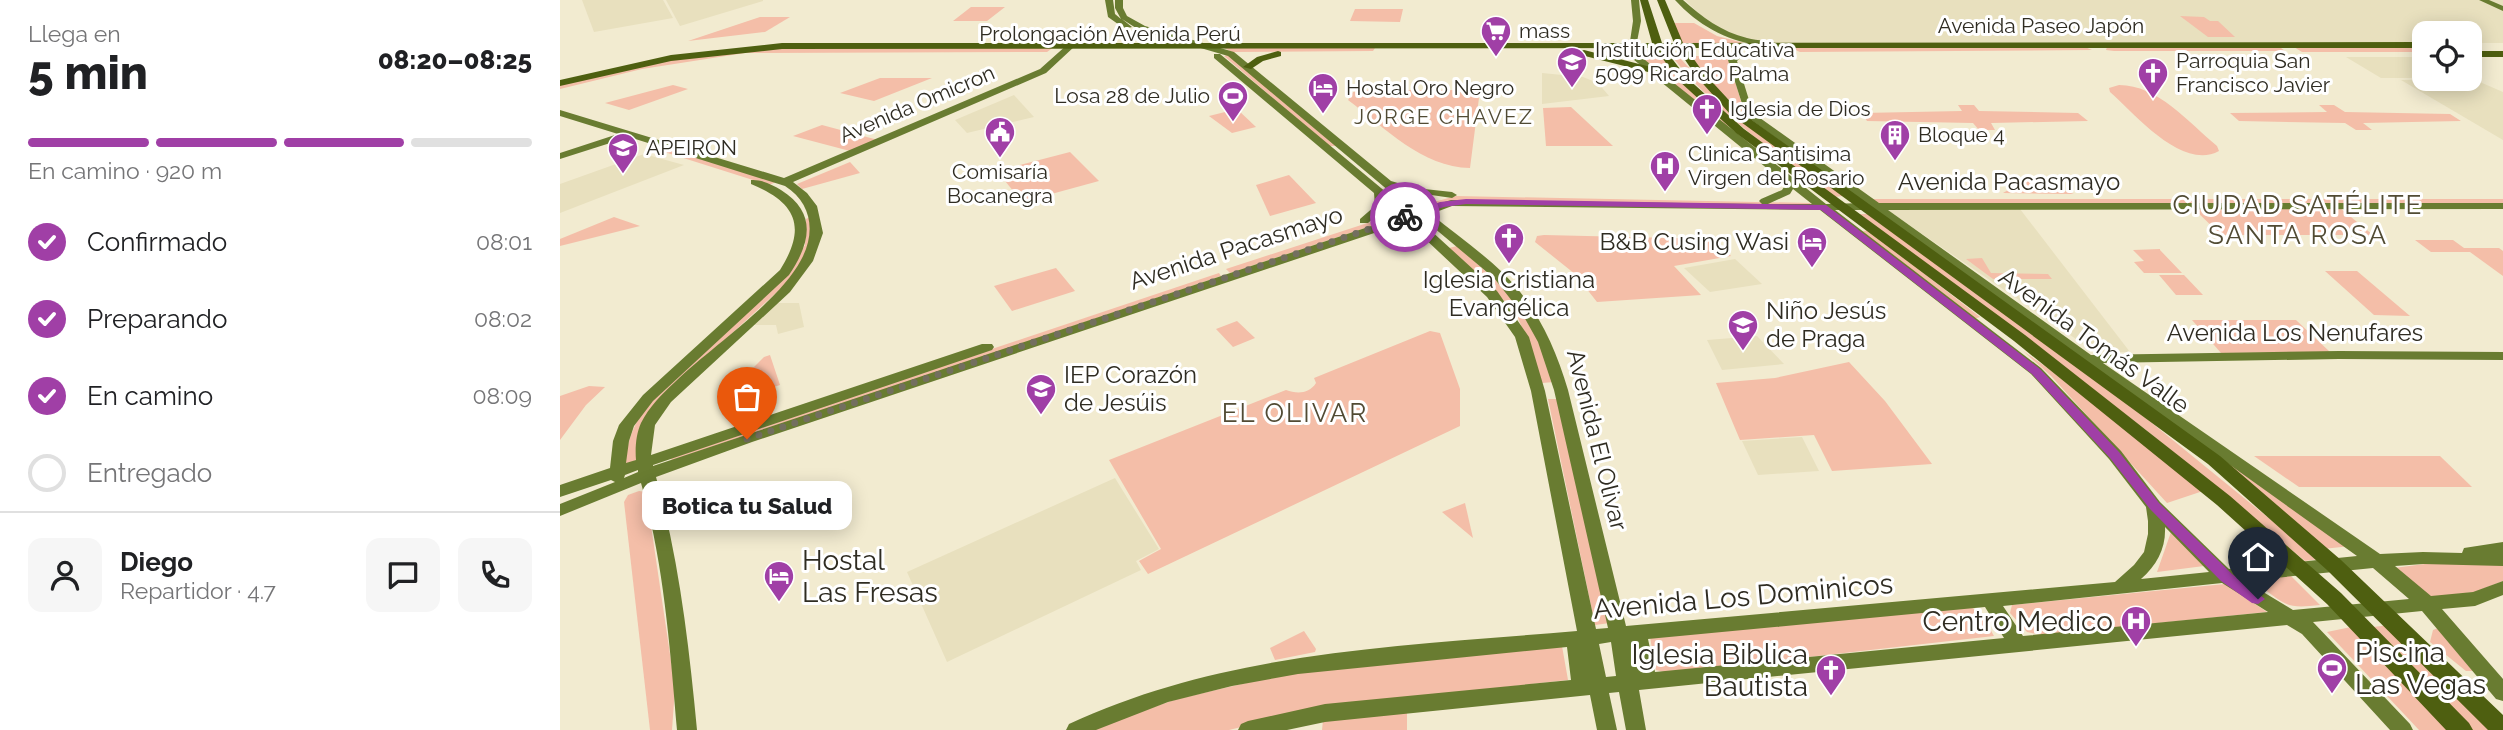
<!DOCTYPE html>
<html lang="es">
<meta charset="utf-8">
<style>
body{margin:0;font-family:Raleway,sans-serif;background:#f6f6f6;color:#202124;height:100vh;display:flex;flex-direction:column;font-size:26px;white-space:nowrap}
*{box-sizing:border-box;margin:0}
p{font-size:23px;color:#757577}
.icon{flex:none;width:38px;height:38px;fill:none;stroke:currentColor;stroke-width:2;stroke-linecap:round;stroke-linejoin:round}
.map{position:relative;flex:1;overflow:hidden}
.details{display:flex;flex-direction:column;background:#fff;width:560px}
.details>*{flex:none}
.buttons{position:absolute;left:1852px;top:21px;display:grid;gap:14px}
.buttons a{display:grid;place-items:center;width:70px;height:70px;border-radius:14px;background:#fff;box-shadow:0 4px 18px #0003;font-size:35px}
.pin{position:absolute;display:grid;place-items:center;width:60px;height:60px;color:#fff;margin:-72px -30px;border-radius:50% 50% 50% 0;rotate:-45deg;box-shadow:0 0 7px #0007}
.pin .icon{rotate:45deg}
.courier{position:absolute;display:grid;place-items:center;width:70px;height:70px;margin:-35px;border:5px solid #a03fa6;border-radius:50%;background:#fff;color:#222;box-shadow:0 2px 9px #0007}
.bubble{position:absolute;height:49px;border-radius:14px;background:#fff;box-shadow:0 4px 18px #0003;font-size:23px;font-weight:800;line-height:49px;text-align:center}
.head em{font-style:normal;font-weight:800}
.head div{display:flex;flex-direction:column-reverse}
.head{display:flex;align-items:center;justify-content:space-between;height:119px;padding:0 28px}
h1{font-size:46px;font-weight:800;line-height:52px}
.bar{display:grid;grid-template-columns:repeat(4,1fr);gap:10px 7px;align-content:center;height:84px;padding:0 28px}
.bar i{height:9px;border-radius:5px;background:#e0e0e0}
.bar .selected{background:#a03fa6}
.bar p{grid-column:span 4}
.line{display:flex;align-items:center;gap:18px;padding:0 28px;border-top:2px solid #e0e0e0}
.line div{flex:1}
.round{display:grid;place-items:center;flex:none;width:74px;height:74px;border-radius:14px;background:#f6f6f6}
ol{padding:0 28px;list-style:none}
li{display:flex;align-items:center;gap:21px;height:77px}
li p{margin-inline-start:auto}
li .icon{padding:7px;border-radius:50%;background:#a03fa6;color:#fff;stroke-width:4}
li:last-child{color:#757577}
li i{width:38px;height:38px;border:4px solid #e0e0e0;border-radius:50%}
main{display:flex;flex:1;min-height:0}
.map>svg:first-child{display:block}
.built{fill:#e8e0be}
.green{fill:#f4bea8}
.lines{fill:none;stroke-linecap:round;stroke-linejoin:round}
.secondary{fill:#697c31;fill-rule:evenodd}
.primary{fill:#4e5f10;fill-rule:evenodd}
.route{fill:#a03fa6}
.done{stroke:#736f5f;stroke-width:7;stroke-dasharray:0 12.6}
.labels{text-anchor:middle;stroke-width:6;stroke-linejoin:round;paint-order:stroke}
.far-street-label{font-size:21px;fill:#2f2c22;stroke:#fff}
.far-poi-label{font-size:21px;fill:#2f2c22;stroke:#fff;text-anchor:start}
.far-neighbourhood-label{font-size:21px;letter-spacing:2px;fill:#514b34;stroke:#fff}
.street-label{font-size:24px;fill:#2f2c22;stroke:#fff}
.poi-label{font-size:24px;fill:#2f2c22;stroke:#fff;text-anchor:start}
.neighbourhood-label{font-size:26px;letter-spacing:2px;fill:#514b34;stroke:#fff}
.near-poi-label{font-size:28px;fill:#2f2c22;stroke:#fff;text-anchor:start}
.near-street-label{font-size:28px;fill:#2f2c22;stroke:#fff}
</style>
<main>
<section class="details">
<div class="head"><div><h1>5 min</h1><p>Llega en</p></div><em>08:20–08:25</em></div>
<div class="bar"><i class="selected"></i><i class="selected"></i><i class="selected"></i><i></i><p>En camino · 920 m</p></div>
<ol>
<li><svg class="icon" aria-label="check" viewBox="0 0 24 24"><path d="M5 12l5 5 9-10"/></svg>Confirmado<p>08:01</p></li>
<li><svg class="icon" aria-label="check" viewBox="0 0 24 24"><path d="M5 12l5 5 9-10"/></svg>Preparando<p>08:02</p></li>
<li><svg class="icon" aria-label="check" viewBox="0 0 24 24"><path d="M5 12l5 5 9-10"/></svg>En camino<p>08:09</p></li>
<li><i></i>Entregado</li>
</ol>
<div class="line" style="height:126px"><a class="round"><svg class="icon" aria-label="person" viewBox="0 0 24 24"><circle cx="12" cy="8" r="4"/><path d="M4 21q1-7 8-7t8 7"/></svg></a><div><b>Diego</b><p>Repartidor · 4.7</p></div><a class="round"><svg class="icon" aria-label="chat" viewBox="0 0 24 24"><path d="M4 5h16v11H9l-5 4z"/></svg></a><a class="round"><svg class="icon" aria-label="phone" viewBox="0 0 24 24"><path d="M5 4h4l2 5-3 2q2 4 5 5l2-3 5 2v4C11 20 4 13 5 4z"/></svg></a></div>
</section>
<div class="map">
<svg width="1943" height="730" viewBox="0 0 1943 730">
<rect width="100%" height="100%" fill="#f2ebd0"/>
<g class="built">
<path d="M22,0H103L113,18L34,32Z"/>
<path d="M106,0H203V1L120,26Z"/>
<path d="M1125,0H1943V43H1909V33H1864V43L1221,44L1186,40L1155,29Z"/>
<path d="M1786,57H1864V78H1821Z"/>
<path d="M982,73L1023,77L1038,83L1049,96L982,104Z"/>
<path d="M1909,74L1917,78L1913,79L1943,92V140L1841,80L1910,79Z"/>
<path d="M454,95L474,117L407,133L395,120Z"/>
<path d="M84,154L124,165L0,213V184Z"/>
<path d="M1460,209L1570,352H1535L1327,210Z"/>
<path d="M1175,259L1202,284L1150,292L1124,268Z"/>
<path d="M216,303H239L244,327L218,334L216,325H194Z"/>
<path d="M1197,336L1224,364L1162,370L1147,340Z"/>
<path d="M1242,437L1259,471L1198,475L1182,441Z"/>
<path d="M555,478L599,549L576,561L581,570L387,662L347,572Z"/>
</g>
<g class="green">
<path d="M411,7H445L427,21H393Z"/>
<path d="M795,9H843L840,22L790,21Z"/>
<path d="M1620,16L1644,17L1650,21H1658L1675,37H1648Z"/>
<path d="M200,17H230L205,32L128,41Z"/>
<path d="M1114,23H1134L1157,36L1184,43H1121Z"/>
<path d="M494,47L487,52L185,53L82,69L0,89V84L98,61L216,48Z"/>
<path d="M662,47L815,48L813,51L672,52Z"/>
<path d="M1237,47H1525L1532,50L1240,52L1233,49Z"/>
<path d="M1547,47L1721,48L1725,51H1554L1546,50Z"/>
<path d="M1734,47L1864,48V52H1742Z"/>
<path d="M668,55L776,146H769L664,56Z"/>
<path d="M1079,56H1101L1169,126L1164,127Z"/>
<path d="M1129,56H1170L1168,59L1185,114L1154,87Z"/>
<path d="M1113,58H1120L1166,108L1283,196L1274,197C1217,154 1158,114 1113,58Z"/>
<path d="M320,78H372L314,101L280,93Z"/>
<path d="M113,85L128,89L69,110L45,103Z"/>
<path d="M1559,85C1598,85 1628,122 1657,146L1659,151C1622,171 1575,114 1550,92L1549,88Z"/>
<path d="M802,90H920L910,168C862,167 825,128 788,100L793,92Z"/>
<path d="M1398,105H1414L1419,111L1518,113L1528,121L1431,123L1435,130H1419L1413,123L1307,121L1302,113L1402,111Z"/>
<path d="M1759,105H1774L1785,112L1890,114L1901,121L1803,123L1812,130H1796L1785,123L1679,121L1670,113L1767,112Z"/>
<path d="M1011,107L1053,146H986L983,108Z"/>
<path d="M677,109L696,127L672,133L649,116Z"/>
<path d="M262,125L318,140L290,151L233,136Z"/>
<path d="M105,146L216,182L209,185L95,149Z"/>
<path d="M510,152L539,181L462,202L437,171Z"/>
<path d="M290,162L300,173L242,189L237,184Z"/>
<path d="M729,175L756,203L710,216L696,185Z"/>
<path d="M1467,179L1514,194L1443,193Z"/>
<path d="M896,196L1250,203L1254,206L894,200L864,208L859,206Z"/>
<path d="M1310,199H1943V206H1318Z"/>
<path d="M1633,208H1780L1813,235H1661Z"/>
<path d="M835,214L838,217L670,273L666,269Z"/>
<path d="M1297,214H1308L1566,402L1759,559L1745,561L1586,430Z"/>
<path d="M54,217L80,226L0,246V239Z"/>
<path d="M250,217L251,254L227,283L110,390L79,459L64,465C68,437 76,418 95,395L230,272L245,245L246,219Z"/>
<path d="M1308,230L1420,317L1414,319L1301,232Z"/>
<path d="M984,235L1155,239L1171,256L1114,266L1141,295L1037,302L1015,274L975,242L977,236Z"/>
<path d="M1855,240H1893L1904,248H1939L1943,251V276L1910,252H1871Z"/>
<path d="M897,246L948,291L972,325L994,382L982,383L956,312L889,248Z"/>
<path d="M1600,249V250L1622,273H1584L1574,262L1584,261L1573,250Z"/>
<path d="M1422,258L1431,273L1488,274L1492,279H1433L1406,259Z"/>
<path d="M496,268L515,291L452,311L434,286Z"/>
<path d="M1765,271H1797L1850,316L1814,315Z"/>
<path d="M659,273L661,276L116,461L107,458Z"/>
<path d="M1599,275H1624L1643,295H1616Z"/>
<path d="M1632,320H1736L1770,352L1661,353Z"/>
<path d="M677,321L695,338L673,347L656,329Z"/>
<path d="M870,331L880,333L900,389V426L588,574L579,561L601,549L549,460L726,390C737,394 749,394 756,383L754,378Z"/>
<path d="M1463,351L1489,369L1643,491L1607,503L1491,376Z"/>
<path d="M210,355L220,385L161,404L158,403L204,357Z"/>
<path d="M1289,362L1325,401L1372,464L1272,471L1254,435L1180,440L1156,383L1215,378Z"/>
<path d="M29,386L45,387L26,405L0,440V396Z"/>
<path d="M988,399H998L1050,623L1035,625Z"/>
<path d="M1648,447L1791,546L1763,549Z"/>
<path d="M1694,456H1880L1912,487H1739Z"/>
<path d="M79,491L86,492L115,688L112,730H90L64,502L68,495Z"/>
<path d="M905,503L913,538L882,512Z"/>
<path d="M1611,532L1644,566L1597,572Z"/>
<path d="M1872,563L1943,564V581L1915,592L1871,597L1834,568Z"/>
<path d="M1730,575L1760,605C1726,609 1726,605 1700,586L1701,580Z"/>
<path d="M1665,584L1707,612L1481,635L1467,632L1450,613L1452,605Z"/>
<path d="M1407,605L1421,613L1434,636L1108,673L1096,670L1090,637Z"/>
<path d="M1830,625L1931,730H1909L1813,627Z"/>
<path d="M1791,627L1888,730H1859L1767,632Z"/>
<path d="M1878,628L1913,671H1906L1870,642L1873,630Z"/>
<path d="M744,631L756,649L755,652L715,660L710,648Z"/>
<path d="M1002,646L1008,680L764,707L669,730H527L617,699L729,673Z"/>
<path d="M847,712V730H762L763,720Z"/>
</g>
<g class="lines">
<g class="secondary">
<path d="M545,0H553L555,14L561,19L555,8V0H563V8L567,16L585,26L674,52L831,181L855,188L892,192L897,195L892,198L844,191L864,208L891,200L1202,204L1199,201L1201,199L1222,190L1226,184L1068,55L1073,21L1071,0H1079L1081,21L1075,52L1266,204L1304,203L1186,116L1168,60L1178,52L1185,54L1177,61L1193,113L1319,203H1943V209L1328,210L1531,355L1779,351L1943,352V360L1779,359L1543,363L1820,554L1863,552L1902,553L1904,548L1943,542V566L1863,564L1835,566L1871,596L1913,592L1943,581V595L1915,606L1882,609L1943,679V701L1936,699L1862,611L1753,622L1850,724L1853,730H1830L1742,634L1727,625L1079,690L1086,730H1066L1059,692L1049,693L1057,730H1037L1030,695L765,722L727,730H678L681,724L688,721L765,704L1011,680L1007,647L738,674L672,686L608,702L536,730H506L509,724C668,650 845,646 1017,631L971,391L955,337L927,297L847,222L192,442L96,477C119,559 129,645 137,730H117C110,648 104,563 81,483L0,516V504L55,482L51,480L0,497V485L50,468L53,441L59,425L83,395L220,270C247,227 237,203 191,184V180C201,179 213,185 221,190C258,213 250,244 229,275L93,401L74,426L69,441L66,463L76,460C75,448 76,434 81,423C89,407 102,394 115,382C151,347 218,303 241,260C256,233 252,203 225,186L69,137L0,159V153L58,134L0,116V110L224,178L480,69L508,44L515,46L486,73L233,182L247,193L257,206L263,233L253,261L230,292L111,402L95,425L91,455L422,344H432L434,347L432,350L93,465V466L841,216L826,203L825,209L808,223H800V219L815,206L814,193L654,58V54H660L851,213L854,212L668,56L579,30L562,19L572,27L565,29L548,17ZM1233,189L1252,204H1208L1230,194ZM892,206L1260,210L1471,374L1549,459L1586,507L1588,521V534L1584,552L1574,565L1555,582L1066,626L1008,390C995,346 976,305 942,272C920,251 894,233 871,214ZM1275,210H1314L1797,556L1669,569L1600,502L1561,451L1481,368ZM861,217L934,278L963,315L978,342L994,390L1048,628L1036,629L985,391L969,337L937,291L857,218ZM78,470V472L64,478L65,475ZM1605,527L1649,572L1581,579C1597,565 1606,548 1605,527ZM1813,568L1849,599L1733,610L1685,581ZM1662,583L1708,612L1463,636L1443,606ZM1425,607L1444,638L1095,672L1088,639ZM1051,642L1056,676L1046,677L1039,644Z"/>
<path d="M1115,0H1123C1142,17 1162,32 1187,38C1198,41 1211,40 1220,45C1214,48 1206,47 1198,45C1165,40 1138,25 1115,0Z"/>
<path d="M1919,0H1929L1943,6V11Z"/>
</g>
<g class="primary">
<path d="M1080,0H1088L1102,43H1114L1097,0H1105L1123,43L1864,42V48H1126L1143,72L1178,110L1660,456L1781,560L1943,715V730H1928L1767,570L1648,464L1170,114L1136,76L1117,48H1104L1126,77L1184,129L1465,335L1670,496L1781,593L1909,723L1913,730H1886L1767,604L1657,505L1454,341L1176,133L1119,81L1095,48L222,49L111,61L0,86V80L111,55L222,43H1092Z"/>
<path d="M1024,50L1091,67L1093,69L1088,72L1021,55V51Z"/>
<path d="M718,51L721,52V56L703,61L691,69L683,67L697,57Z"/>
<rect x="1909" y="51" width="34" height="6"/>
</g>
</g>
<path class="route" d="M906,199L1266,205L1480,369L1559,452L1599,503L1672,574L1705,599L1698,604L1692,603L1661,581L1590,509L1550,458L1472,374L1261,210L906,204L884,207L845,220L841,217L880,202Z"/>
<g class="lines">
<path class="done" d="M187,439L845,217"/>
</g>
<defs>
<g id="supermarket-pin" transform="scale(1.575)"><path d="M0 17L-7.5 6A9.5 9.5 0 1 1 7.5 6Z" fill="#a03fa6" stroke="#fff"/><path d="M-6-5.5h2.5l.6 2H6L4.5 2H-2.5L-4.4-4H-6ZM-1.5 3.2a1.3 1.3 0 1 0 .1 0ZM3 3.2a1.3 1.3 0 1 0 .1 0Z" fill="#fff"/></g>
<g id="school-pin" transform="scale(1.575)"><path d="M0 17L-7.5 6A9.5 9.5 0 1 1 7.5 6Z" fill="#a03fa6" stroke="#fff"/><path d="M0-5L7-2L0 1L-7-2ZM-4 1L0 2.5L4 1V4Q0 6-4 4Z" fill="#fff"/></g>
<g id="church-pin" transform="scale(1.575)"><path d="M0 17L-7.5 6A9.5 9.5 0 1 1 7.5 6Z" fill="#a03fa6" stroke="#fff"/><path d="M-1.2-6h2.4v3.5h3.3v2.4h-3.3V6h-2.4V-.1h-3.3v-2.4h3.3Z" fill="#fff"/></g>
<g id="hotel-pin" transform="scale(1.575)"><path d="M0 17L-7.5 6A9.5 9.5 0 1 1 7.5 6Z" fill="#a03fa6" stroke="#fff"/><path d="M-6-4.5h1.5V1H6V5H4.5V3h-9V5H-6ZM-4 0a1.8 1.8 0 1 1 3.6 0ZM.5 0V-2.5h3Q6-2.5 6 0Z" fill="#fff"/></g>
<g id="stadium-pin" transform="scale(1.575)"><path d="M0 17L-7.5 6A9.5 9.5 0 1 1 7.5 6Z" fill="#a03fa6" stroke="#fff"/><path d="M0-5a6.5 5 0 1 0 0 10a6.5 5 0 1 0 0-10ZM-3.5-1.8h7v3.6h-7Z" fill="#fff"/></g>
<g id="civic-pin" transform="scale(1.575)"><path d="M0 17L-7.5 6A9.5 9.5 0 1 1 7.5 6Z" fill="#a03fa6" stroke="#fff"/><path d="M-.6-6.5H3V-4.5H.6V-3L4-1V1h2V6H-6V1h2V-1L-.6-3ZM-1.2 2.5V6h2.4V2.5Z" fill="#fff"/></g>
<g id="building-pin" transform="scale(1.575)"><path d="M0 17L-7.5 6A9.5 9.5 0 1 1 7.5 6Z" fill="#a03fa6" stroke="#fff"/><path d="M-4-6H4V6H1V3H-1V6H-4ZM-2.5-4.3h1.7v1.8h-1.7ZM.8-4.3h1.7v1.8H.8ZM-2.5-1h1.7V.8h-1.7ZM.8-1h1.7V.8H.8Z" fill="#fff"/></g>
<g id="university-pin" transform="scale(1.575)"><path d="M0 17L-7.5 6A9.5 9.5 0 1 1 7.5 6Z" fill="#a03fa6" stroke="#fff"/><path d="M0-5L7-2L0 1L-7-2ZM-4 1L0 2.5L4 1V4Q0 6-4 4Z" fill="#fff"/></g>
<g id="hospital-pin" transform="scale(1.575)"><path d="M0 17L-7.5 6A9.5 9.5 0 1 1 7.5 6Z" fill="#a03fa6" stroke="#fff"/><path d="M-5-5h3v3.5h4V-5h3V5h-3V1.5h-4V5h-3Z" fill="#fff"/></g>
</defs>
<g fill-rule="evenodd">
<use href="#supermarket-pin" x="936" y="31"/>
<use href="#school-pin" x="1012" y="62"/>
<use href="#church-pin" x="1593" y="73"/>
<use href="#hotel-pin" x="763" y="88"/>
<use href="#stadium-pin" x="673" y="96"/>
<use href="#church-pin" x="1147" y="109"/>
<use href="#civic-pin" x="440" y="132"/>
<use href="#building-pin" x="1335" y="135"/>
<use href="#university-pin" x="63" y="148"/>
<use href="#hospital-pin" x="1105" y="166"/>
<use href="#church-pin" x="949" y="238"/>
<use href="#hotel-pin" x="1252" y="242"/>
<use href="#school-pin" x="1183" y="325"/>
<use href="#school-pin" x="481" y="389"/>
<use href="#hotel-pin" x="219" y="576"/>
<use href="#hospital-pin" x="1576" y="621"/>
<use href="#stadium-pin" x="1772" y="668"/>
<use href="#church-pin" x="1271" y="670"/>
</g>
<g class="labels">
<g class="far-street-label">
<text x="1481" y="33">Avenida Paseo Japón</text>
<text x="550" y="41">Prolongación Avenida Perú</text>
<text transform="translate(357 104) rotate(-23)" y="7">Avenida Omicron</text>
</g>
<g class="far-poi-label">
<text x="959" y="38">mass</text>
<text x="1035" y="57">Institución Educativa<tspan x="1035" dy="24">5099 Ricardo Palma</tspan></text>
<text x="1616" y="68">Parroquia San<tspan x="1616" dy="24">Francisco Javier</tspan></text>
<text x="786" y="95">Hostal Oro Negro</text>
<text x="650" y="103" text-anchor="end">Losa 28 de Julio</text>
<text x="1170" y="116">Iglesia de Dios</text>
<text x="1358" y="142">Bloque 4</text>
<text x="86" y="155">APEIRON</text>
<text x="1128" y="161">Clinica Santisima<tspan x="1128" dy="24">Virgen del Rosario</tspan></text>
<text x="440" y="179" text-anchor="middle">Comisaría<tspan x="440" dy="24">Bocanegra</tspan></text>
</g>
<g class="far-neighbourhood-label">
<text x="884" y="124">JORGE CHAVEZ</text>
</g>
<g class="street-label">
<text x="1449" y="190">Avenida Pacasmayo</text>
<text transform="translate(676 248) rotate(-18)" y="8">Avenida Pacasmayo</text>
<text x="1735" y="341">Avenida Los Nenufares</text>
<text transform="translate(1534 341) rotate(36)" y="8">Avenida Tomás Valle</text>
<text transform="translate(1037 440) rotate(76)" y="8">Avenida El Olivar</text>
</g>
<g class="poi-label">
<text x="1229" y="250" text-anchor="end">B&amp;B Cusing Wasi</text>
<text x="949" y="288" text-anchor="middle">Iglesia Cristiana<tspan x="949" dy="28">Evangélica</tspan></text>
<text x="1206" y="319">Niño Jesús<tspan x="1206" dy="28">de Praga</tspan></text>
<text x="504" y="383">IEP Corazón<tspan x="504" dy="28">de Jesúis</tspan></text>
</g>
<g class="neighbourhood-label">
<text x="1738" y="214">CIUDAD SATÉLITE<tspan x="1738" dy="30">SANTA ROSA</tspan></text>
<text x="735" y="422">EL OLIVAR</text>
</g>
<g class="near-poi-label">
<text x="242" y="570">Hostal<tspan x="242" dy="32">Las Fresas</tspan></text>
<text x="1553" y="631" text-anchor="end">Centro Medico</text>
<text x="1795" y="662">Piscina<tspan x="1795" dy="32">Las Vegas</tspan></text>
<text x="1248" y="664" text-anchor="end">Iglesia Biblica<tspan x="1248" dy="32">Bautista</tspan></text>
</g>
<g class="near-street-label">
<text transform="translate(1183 596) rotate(-5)" y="10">Avenida Los Dominicos</text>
</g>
</g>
</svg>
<div class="buttons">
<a><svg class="icon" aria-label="locate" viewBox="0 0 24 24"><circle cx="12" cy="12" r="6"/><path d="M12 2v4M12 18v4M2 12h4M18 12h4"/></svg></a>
</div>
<div class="pin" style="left:187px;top:439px;background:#ea580c"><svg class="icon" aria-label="bag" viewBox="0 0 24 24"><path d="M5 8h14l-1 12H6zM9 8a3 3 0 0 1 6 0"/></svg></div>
<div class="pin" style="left:1698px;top:599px;background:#1f2937"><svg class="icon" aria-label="home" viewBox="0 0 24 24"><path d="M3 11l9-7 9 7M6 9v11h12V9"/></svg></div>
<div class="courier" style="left:845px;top:217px"><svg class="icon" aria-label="bike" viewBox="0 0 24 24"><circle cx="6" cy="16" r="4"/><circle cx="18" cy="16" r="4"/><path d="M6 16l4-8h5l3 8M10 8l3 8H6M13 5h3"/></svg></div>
<div class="bubble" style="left:82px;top:481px;width:210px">Botica tu Salud</div>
</div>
</main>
